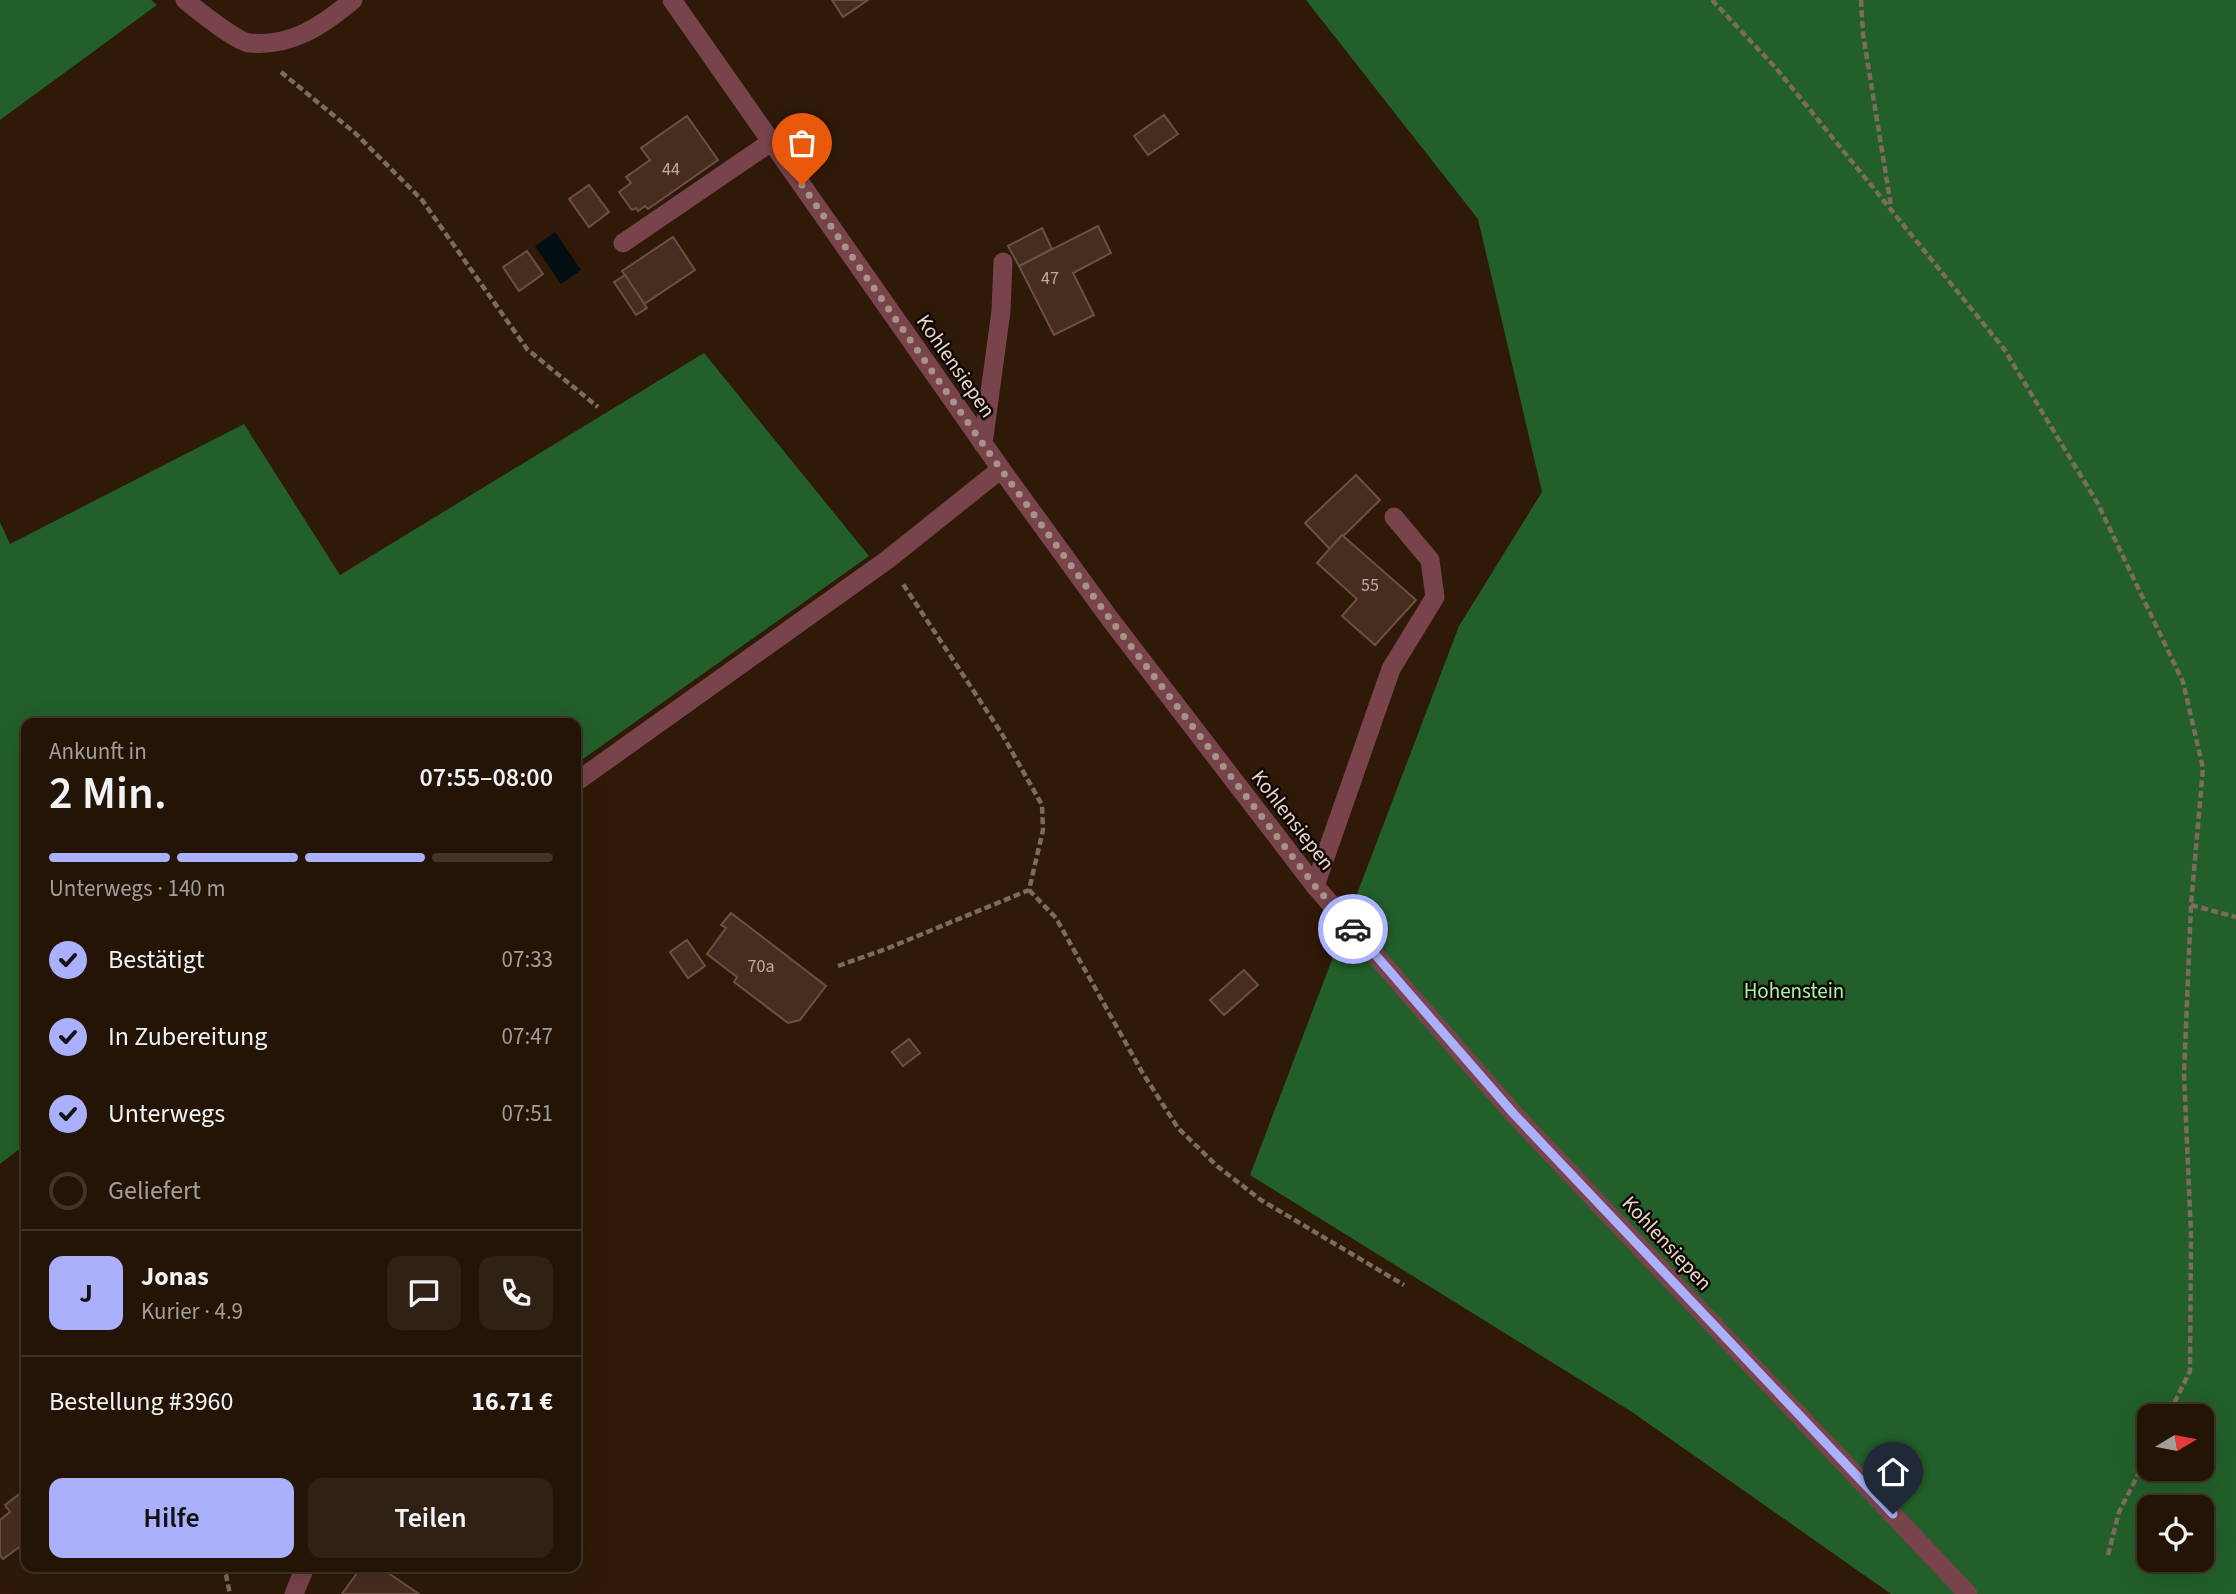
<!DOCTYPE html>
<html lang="de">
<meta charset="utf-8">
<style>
body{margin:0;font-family:"Source Sans 3",sans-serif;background:#2f2114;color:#f1f3f6;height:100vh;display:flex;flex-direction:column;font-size:26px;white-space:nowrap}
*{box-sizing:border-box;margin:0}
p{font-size:23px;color:#a39e9b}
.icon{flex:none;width:38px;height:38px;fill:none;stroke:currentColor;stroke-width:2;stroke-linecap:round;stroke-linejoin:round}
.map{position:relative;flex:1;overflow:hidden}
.drawer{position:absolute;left:21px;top:718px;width:560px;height:854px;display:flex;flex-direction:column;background:#231406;border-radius:14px;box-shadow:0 7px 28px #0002,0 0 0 2px #403328}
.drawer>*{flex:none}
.needle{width:46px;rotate:80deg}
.controls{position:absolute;left:2137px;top:1404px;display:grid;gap:14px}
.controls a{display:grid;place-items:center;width:77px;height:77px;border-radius:14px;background:#231406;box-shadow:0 7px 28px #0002,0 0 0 2px #403328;font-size:35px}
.pin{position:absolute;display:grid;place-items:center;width:60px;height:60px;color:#fff;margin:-72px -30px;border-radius:50% 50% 50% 0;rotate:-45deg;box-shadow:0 0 7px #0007}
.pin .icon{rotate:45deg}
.courier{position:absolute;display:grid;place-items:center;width:70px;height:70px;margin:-35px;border:5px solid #aab0fb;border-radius:50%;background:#fff;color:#222;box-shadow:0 2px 9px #0007}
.head em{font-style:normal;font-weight:600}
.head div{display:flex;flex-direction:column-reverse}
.head{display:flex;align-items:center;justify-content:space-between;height:119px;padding:0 28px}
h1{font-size:46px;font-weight:600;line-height:52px}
.bar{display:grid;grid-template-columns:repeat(4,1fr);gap:10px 7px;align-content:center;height:84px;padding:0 28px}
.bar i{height:9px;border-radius:5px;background:#403328}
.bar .on{background:#aab0fb}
.bar p{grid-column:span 4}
.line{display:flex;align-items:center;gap:18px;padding:0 28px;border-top:2px solid #403328}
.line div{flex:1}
.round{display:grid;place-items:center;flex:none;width:74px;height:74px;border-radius:14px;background:#2f2114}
ol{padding:0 28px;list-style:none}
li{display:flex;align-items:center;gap:21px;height:77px}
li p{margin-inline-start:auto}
li .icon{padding:7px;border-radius:50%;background:#aab0fb;color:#111;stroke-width:4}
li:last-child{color:#a39e9b}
li i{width:38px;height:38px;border:4px solid #403328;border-radius:50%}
.action{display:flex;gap:14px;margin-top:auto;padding:14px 28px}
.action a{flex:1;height:80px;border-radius:14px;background:#aab0fb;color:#111;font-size:28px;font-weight:600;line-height:80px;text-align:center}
.action a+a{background:#2f2114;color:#f1f3f6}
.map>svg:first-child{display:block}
.forest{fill:#225f2a;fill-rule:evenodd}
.water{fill:#030e12}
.building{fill:#462d1f;stroke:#6c5041;stroke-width:2}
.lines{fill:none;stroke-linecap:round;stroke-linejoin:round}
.path{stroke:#7d6b5b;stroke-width:4.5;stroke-dasharray:7 3.5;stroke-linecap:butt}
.service{stroke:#78434b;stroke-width:19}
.minor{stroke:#78434b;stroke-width:19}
.tertiary{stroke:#78434b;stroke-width:19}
.done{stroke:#a69587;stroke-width:7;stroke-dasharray:0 12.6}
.route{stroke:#aab0fb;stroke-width:9}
.labels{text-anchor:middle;stroke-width:5;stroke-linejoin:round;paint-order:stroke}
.number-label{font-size:18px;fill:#beaca1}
.street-label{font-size:21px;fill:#e6d7cc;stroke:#100702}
.park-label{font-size:21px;fill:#a1f5a6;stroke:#100702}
</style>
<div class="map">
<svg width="2236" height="1594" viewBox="0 0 2236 1594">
<rect width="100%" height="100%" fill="#2f1a08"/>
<g class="forest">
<path d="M0,0H151L157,5L0,120Z"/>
<path d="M1306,0H2236V1594H1891L1632,1412L1250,1175L1459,626L1542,492L1478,219ZM2149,1416H2202V1468H2149ZM2149,1507H2202V1559H2149Z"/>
<path d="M704,353L869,556L576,764V723H26V1144L0,1164V522L10,544L244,424L340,575Z"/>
</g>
<path class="water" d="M555,232L581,270L561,284L535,246Z"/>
<g class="building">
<path d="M832,0H868L843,17Z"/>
<path d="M1164,115L1178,134L1148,155L1134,136Z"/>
<path d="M687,116L718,160L648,209L645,206L638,211L636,208L632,210L619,192L631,183L626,177L650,160L641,148Z"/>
<path d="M589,185L609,212L589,227L569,199Z"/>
<path d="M1098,226L1111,253L1073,273L1094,315L1054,335L1019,266Z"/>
<path d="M1042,228L1052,249L1019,266L1008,246Z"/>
<path d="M673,237L695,270L644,304L622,271Z"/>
<path d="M527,251L543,274L519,291L503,267Z"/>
<path d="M625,275L647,308L636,315L614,282Z"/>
<path d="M1356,475L1380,500L1330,549L1305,523Z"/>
<path d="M1342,535L1416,600L1375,645L1342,616L1357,599L1317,563Z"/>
<path d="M731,913L826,986L800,1020L788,1023L734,982L737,977L707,954L726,928L721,925Z"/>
<path d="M687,940L705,966L688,978L670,952Z"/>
<path d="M1244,970L1258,985L1224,1015L1210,1000Z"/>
<path d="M909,1039L920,1053L903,1066L892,1052Z"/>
<path d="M26,1489V1542L3,1559L0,1555V1520L10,1512L5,1505Z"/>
<path d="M362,1566H378L419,1594H342Z"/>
</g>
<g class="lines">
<g class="path">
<path d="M1712,0L1776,68L2004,349L2098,504L2183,682L2203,768L2191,905L2184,1074L2191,1235L2190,1371L2168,1416"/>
<path d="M1861,0L1863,34L1891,206"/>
<path d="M281,72L355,133L422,200L527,349L598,407"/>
<path d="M1029,890L1056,918L1142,1072L1178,1128L1217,1166L1261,1200L1404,1285"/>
<path d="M2191,905L2236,917"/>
<path d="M838,966L886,949L1029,890L1043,830L1042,805L1002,734L903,584"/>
<path d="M2108,1555L2119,1512L2149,1453"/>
<path d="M219,1566L226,1575L230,1594"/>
</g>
<g class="service">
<path d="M623,243L771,142"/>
<path d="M983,444L1001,311L1003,262"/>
<path d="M576,782L887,560L1001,469"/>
<path d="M1315,886L1391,669L1435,597L1430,560L1394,517"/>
<path d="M294,1594L305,1567"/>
</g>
<path class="minor" d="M185,0C197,10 236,41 249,43C291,47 322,26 353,0"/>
<path class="tertiary" d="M672,0L1001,469L1110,619L1315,886L1513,1113L1968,1594"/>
</g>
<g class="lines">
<path class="done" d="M802,185L992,457L1110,619L1315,886L1353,929"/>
<path class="route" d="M1353,929L1513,1113L1893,1514"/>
</g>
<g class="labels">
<g class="number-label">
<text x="671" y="175">44</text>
<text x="1050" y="284">47</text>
<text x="1370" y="591">55</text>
<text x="761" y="972">70a</text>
</g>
<g class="street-label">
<text transform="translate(956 366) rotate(55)" y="7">Kohlensiepen</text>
<text transform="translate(1293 820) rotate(52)" y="7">Kohlensiepen</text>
<text transform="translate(1667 1243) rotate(47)" y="7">Kohlensiepen</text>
</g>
<g class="park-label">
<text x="1794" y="998">Hohenstein</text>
</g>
</g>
</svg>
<div class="controls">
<a><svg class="needle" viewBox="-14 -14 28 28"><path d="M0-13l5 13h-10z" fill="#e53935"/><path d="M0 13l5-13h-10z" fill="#a39e9b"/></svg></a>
<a><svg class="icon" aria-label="locate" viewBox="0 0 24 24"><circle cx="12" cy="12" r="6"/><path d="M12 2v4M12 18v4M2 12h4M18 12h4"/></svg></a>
</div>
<div class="pin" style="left:802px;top:185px;background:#ea580c"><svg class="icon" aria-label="bag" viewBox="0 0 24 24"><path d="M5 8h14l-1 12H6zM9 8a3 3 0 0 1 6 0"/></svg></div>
<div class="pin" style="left:1893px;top:1514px;background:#1f2937"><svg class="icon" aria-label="home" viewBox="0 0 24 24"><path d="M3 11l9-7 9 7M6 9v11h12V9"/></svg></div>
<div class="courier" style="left:1353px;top:929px"><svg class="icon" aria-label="car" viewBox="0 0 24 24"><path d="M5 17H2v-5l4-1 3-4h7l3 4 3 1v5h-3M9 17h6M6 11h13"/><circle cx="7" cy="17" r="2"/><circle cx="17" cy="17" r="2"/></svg></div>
<section class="drawer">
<div class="head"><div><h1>2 Min.</h1><p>Ankunft in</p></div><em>07:55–08:00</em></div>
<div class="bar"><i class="on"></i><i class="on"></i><i class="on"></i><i></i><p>Unterwegs · 140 m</p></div>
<ol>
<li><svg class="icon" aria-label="check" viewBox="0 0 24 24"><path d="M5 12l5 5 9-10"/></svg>Bestätigt<p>07:33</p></li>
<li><svg class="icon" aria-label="check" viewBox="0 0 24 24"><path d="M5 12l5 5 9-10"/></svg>In Zubereitung<p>07:47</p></li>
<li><svg class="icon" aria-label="check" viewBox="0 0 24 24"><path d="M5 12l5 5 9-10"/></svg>Unterwegs<p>07:51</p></li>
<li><i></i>Geliefert</li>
</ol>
<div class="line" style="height:126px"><b class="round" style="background:#aab0fb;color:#111">J</b><div><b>Jonas</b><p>Kurier · 4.9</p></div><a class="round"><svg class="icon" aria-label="chat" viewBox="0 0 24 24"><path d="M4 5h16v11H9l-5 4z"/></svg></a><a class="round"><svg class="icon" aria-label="phone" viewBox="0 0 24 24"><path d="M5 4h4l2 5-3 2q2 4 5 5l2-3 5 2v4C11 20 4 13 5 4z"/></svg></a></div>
<div class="line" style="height:91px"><div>Bestellung #3960</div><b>16.71 €</b></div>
<div class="action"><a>Hilfe</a><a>Teilen</a></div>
</section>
</div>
